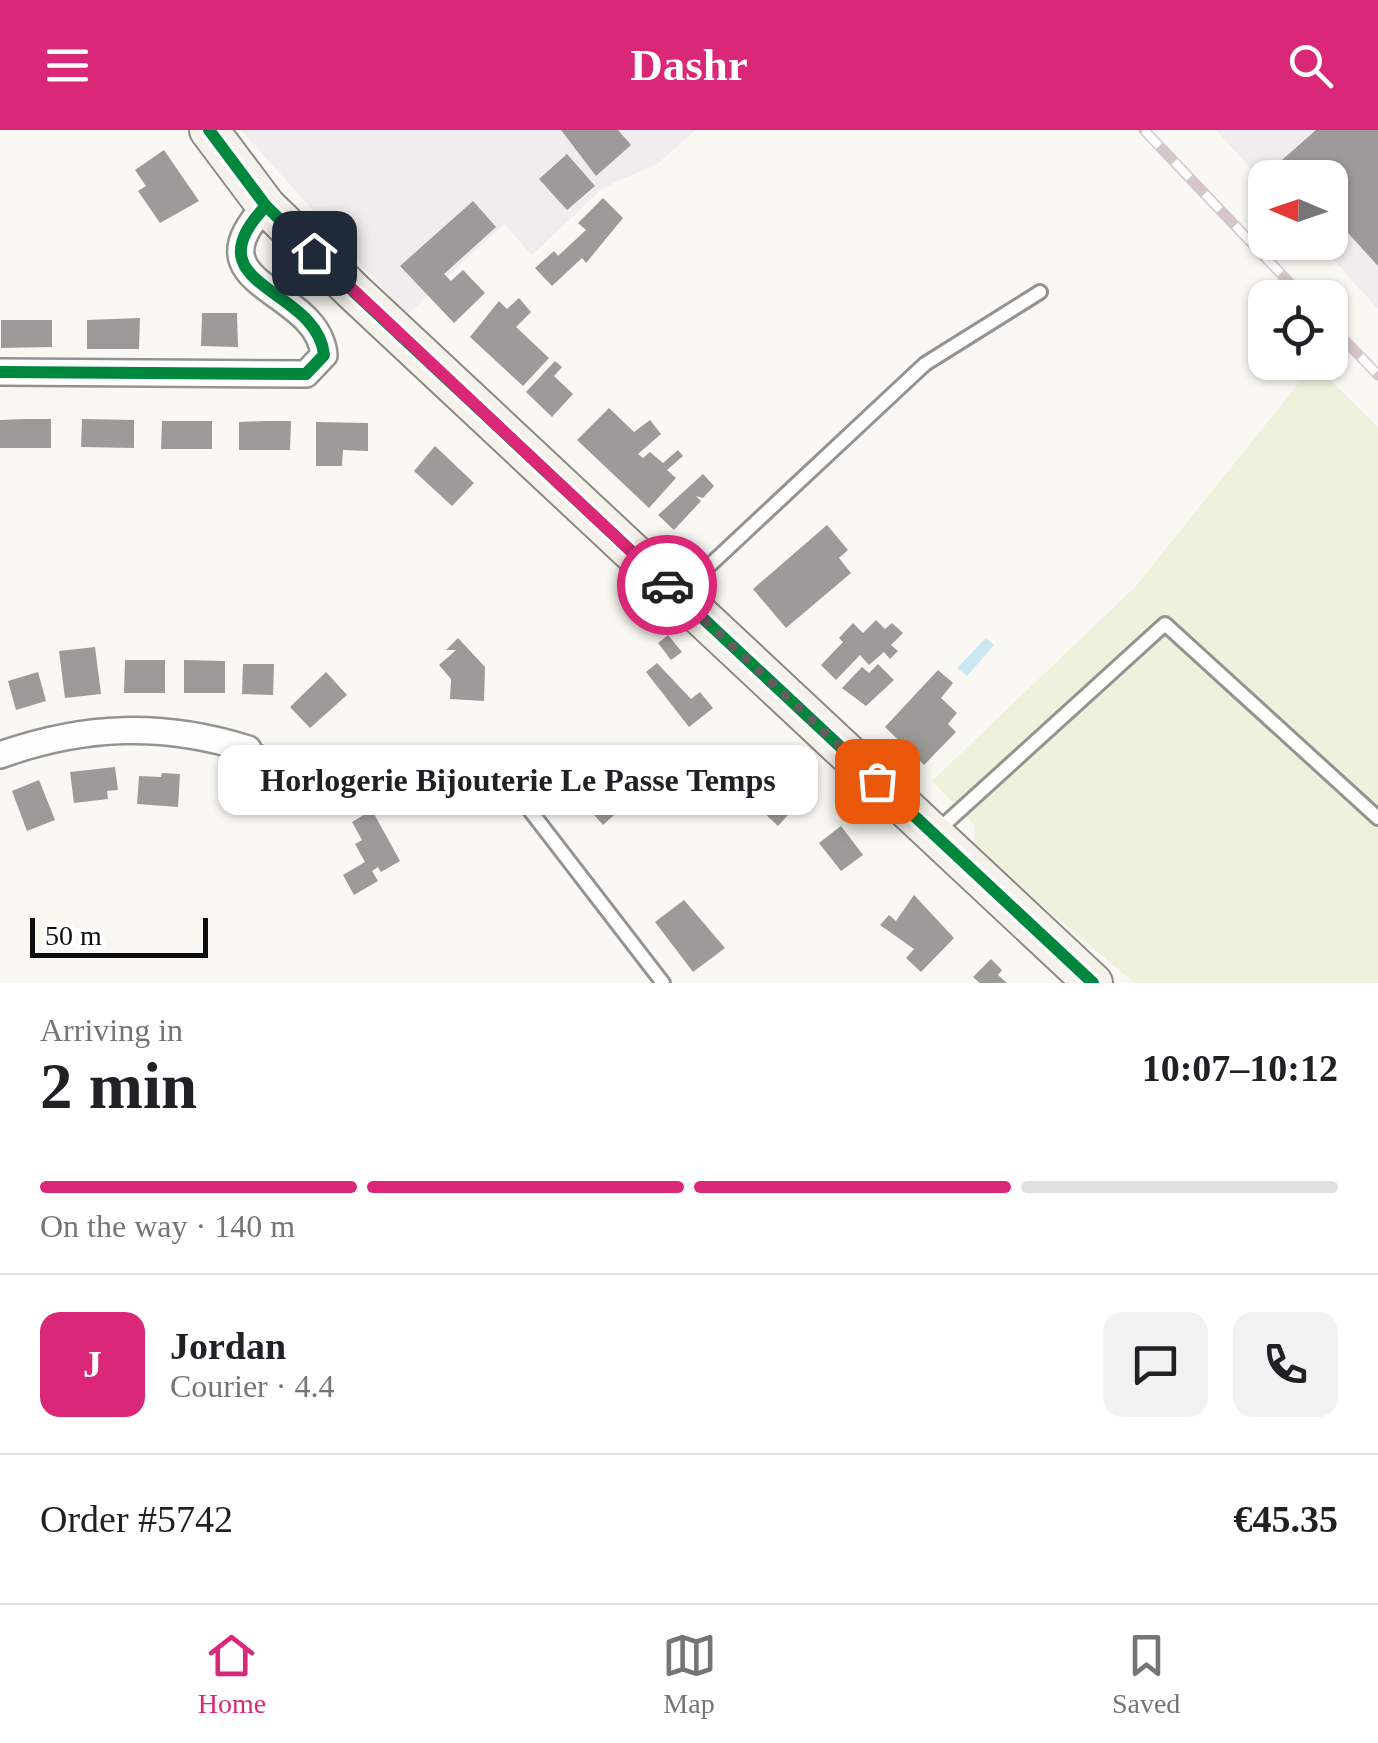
<!DOCTYPE html>
<meta charset="utf-8">
<style>
body{margin:0;font-family:Georgia,serif;background:#f2f2f2;color:#202124;height:100vh;display:flex;flex-direction:column;font-size:38px;white-space:nowrap}
*{box-sizing:border-box;margin:0}
p{font-size:32px;color:#757577}
.icon{flex:none;width:55px;height:55px;fill:none;stroke:currentColor;stroke-width:2;stroke-linecap:round;stroke-linejoin:round}
.map{position:relative;height:853px;overflow:hidden}
.drawer{display:flex;flex-direction:column;background:#fff;flex:1}
.drawer>*{flex:none}
.needle{width:65px;rotate:272deg}
.controls{position:absolute;left:1248px;top:30px;display:grid;gap:20px}
.controls a{display:grid;place-items:center;width:100px;height:100px;border-radius:20px;background:#fff;box-shadow:0 2px 8px #0004;font-size:50px}
.scale{position:absolute;left:30px;bottom:25px;width:178px;box-sizing:border-box;padding-left:10px;border:5px solid #0d0d0d;border-top:0;font-size:28px;line-height:35px;white-space:nowrap;color:#0d0d0d;-webkit-text-stroke:8px #fff;paint-order:stroke}
.pin{position:absolute;display:grid;place-items:center;width:85px;height:85px;color:#fff;margin:-42px;border-radius:20px;box-shadow:0 5px 15px #0006}
.courier{position:absolute;display:grid;place-items:center;width:100px;height:100px;margin:-50px;border:8px solid #db2777;border-radius:50%;background:#fff;color:#222;box-shadow:0 2px 12px #0007}
.bubble{position:absolute;height:70px;border-radius:20px;background:#fff;box-shadow:0 2px 8px #0004;font-size:32px;font-weight:600;line-height:70px;text-align:center}
.summary em{font-style:normal;font-weight:600}
.summary div{display:flex;flex-direction:column-reverse}
.summary{display:flex;align-items:center;justify-content:space-between;height:170px;padding:0 40px}
h1{font-size:65px;font-weight:600;line-height:75px}
.bar{display:grid;grid-template-columns:repeat(4,1fr);gap:15px 10px;align-content:center;height:120px;padding:0 40px}
.bar i{height:12px;border-radius:8px;background:#e0e0e0}
.bar .selected{background:#db2777}
.bar p{grid-column:span 4}
.line{display:flex;align-items:center;gap:25px;padding:0 40px;border-top:2px solid #e0e0e0}
.line div{flex:1}
.round{display:grid;place-items:center;flex:none;width:105px;height:105px;border-radius:20px;background:#f2f2f2}
header{display:flex;justify-content:space-between;align-items:center;height:130px;padding:0 40px;background:#db2777;color:#fff;font-size:45px;font-weight:600}
.tab-bar{display:flex;justify-content:space-around;align-items:center;height:140px;border-top:2px solid #e0e0e0;background:#fff;font-size:28px;color:#757577}
.tab-bar a{display:grid;justify-items:center;gap:5px}
.tab-bar .selected{color:#db2777}
.map>svg:first-child{display:block}
.industrial{fill:#f1ecee}
.pitch{fill:#eef2dd}
.water{fill:#cae7f2}
.building{fill:#9d9b98}
.lines{fill:none;stroke-linecap:round;stroke-linejoin:round}
.service-casing{stroke:#949390;stroke-width:18}
.minor-casing{stroke:#949390;stroke-width:30}
.secondary-casing{stroke:#8a8987;stroke-width:42}
.service{stroke:#fefefd;stroke-width:12}
.minor{stroke:#fefefd;stroke-width:25}
.secondary{stroke:#f4f2ea;stroke-width:38}
.rail-casing{stroke:#d5c6c7;stroke-width:11}
.rail{stroke:#fff;stroke-width:8;stroke-dasharray:22;stroke-linecap:butt}
.cycleway-casing{stroke:#fff;stroke-width:19}
.cycleway{stroke:#00873e;stroke-width:12}
.done{stroke:#605f5d;stroke-width:10;stroke-dasharray:0 18}
.route{stroke:#db2777;stroke-width:12}
</style>
<header><svg class="icon" aria-label="menu" viewBox="0 0 24 24"><path d="M4 6h16M4 12h16M4 18h16"/></svg>Dashr<svg class="icon" aria-label="search" viewBox="0 0 24 24"><circle cx="10" cy="10" r="6"/><path d="M15 15l6 6"/></svg></header>
<div class="map">
<svg width="1378" height="853" viewBox="0 0 1378 853">
<rect width="100%" height="100%" fill="#faf8f2"/>
<g class="industrial">
<path d="M241,0H696L657,34L603,58L532,125L504,94L407,185Z"/>
<path d="M1216,0H1378V179L1318,113L1330,112V48H1265V54Z"/>
</g>
<path class="pitch" d="M1314,234L1378,297V853H1135L975,721L974,695L932,651L1136,456Z"/>
<path class="water" d="M986,508L994,515L967,546L957,538Z"/>
<g class="building">
<path d="M561,0H618L631,15L596,46Z"/>
<path d="M1316,0H1378V136L1330,83V48H1298L1282,30Z"/>
<path d="M164,20L199,71L160,93L138,61L146,56L135,40Z"/>
<path d="M567,24L595,56L567,80L539,49Z"/>
<path d="M603,68L623,88L586,133L582,128L552,156L535,138L554,121L558,126L586,100L578,93Z"/>
<path d="M473,71L496,97L444,144L451,151L463,140L485,163L454,193L400,136Z"/>
<path d="M519,168L531,182L516,197L549,228L523,256L470,207L499,171L507,179Z"/>
<path d="M202,183H237L238,217L201,216Z"/>
<path d="M140,188L139,219H87V190Z"/>
<path d="M1,190H52V217L1,218Z"/>
<path d="M555,231L562,237L554,246L573,264L552,287L526,262Z"/>
<path d="M609,278L634,302L650,290L661,304L638,324L643,328L650,322L663,333L678,320L683,326L667,340L676,348L649,378L577,310Z"/>
<path d="M26,289H51V318H0V290Z"/>
<path d="M82,289L134,290V318L81,317Z"/>
<path d="M162,291H212V319H161Z"/>
<path d="M266,291H291L290,320H239V292Z"/>
<path d="M316,292L368,293V321L343,320L342,336H316Z"/>
<path d="M435,316L474,353L452,376L414,341Z"/>
<path d="M703,344L714,356L703,368L696,366L701,371L674,400L658,385Z"/>
<path d="M827,395L848,420L839,428L851,443L786,498L753,459Z"/>
<path d="M876,490L885,499L892,493L903,503L891,515L898,521L890,529L884,522L869,535L860,525L836,550L821,535L843,512L839,508L853,493L863,503Z"/>
<path d="M668,505L682,522L671,530L658,513Z"/>
<path d="M458,508L485,537L484,571L450,569L451,549L439,535L456,520H446Z"/>
<path d="M95,517L101,564L65,568L59,521Z"/>
<path d="M125,530H165V563H124Z"/>
<path d="M184,530L225,531V563H184Z"/>
<path d="M657,533L691,569L700,562L713,578L689,597L646,542Z"/>
<path d="M243,534H274L273,565L242,564Z"/>
<path d="M878,534L894,550L866,576L842,558L862,537L869,543Z"/>
<path d="M938,540L953,553L941,568L957,583L948,594L956,602L924,635L885,597Z"/>
<path d="M38,542L46,571L16,580L8,551Z"/>
<path d="M326,542L347,565L310,598L290,577Z"/>
<path d="M759,622L806,665L778,696L731,652Z"/>
<path d="M601,632L621,649L619,653L633,668L603,695L571,659Z"/>
<path d="M115,637L118,660L107,661L108,669L74,673L70,642Z"/>
<path d="M162,643L180,644L178,677L137,674L139,646L161,647Z"/>
<path d="M39,650L55,690L27,701L12,661Z"/>
<path d="M372,680L400,731L381,742L378,737L372,741L378,751L354,765L343,745L365,732L355,714L362,710L352,692Z"/>
<path d="M841,696L863,725L841,741L819,713Z"/>
<path d="M914,765L954,808L921,842L906,828L914,819L880,795L889,785L896,791Z"/>
<path d="M684,770L725,818L693,842L655,792Z"/>
<path d="M991,829L1002,840L998,845L1007,853H980L973,847Z"/>
</g>
<g class="lines">
<g class="service-casing">
<g id="service">
<path d="M680,463L925,234L1040,162"/>
<path d="M248,619C280,629 312,644 346,643C404,642 459,622 512,657L663,853"/>
<path d="M936,702L1165,494L1378,688"/>
</g>
</g>
<g class="minor-casing">
<g id="minor">
<path d="M0,242L306,244L324,225C318,157 187,157 266,76"/>
<path d="M0,625C84,595 163,592 248,619"/>
</g>
</g>
<g class="secondary-casing">
<path id="secondary" d="M209,0L266,76L354,162L1093,853"/>
</g>
<use href="#service" class="service"/>
<use href="#minor" class="minor"/>
<use href="#secondary" class="secondary"/>
<g class="rail-casing">
<g id="rail">
<path d="M1144,0L1304,168"/>
<path d="M1330,195L1378,245"/>
</g>
</g>
<use href="#rail" class="rail"/>
<g class="cycleway-casing">
<g id="cycleway">
<path d="M209,0L266,76L354,162L1093,853"/>
<path d="M0,242L306,244L324,225C318,157 187,157 266,76"/>
</g>
</g>
<use href="#cycleway" class="cycleway"/>
</g>
<g class="lines">
<path class="done" d="M667,455L877,651"/>
<path class="route" d="M314,123L667,455"/>
</g>
</svg>
<div class="controls">
<a><svg class="needle" viewBox="-14 -14 28 28"><path d="M0-13l5 13h-10z" fill="#e53935"/><path d="M0 13l5-13h-10z" fill="#757577"/></svg></a>
<a><svg class="icon" aria-label="locate" viewBox="0 0 24 24"><circle cx="12" cy="12" r="6"/><path d="M12 2v4M12 18v4M2 12h4M18 12h4"/></svg></a>
</div>
<div class="scale">50 m</div>
<div class="pin" style="left:877px;top:651px;background:#ea580c"><svg class="icon" aria-label="bag" viewBox="0 0 24 24"><path d="M5 8h14l-1 12H6zM9 8a3 3 0 0 1 6 0"/></svg></div>
<div class="pin" style="left:314px;top:123px;background:#1f2937"><svg class="icon" aria-label="home" viewBox="0 0 24 24"><path d="M3 11l9-7 9 7M6 9v11h12V9"/></svg></div>
<div class="courier" style="left:667px;top:455px"><svg class="icon" aria-label="car" viewBox="0 0 24 24"><path d="M5 17H2v-5l4-1 3-4h7l3 4 3 1v5h-3M9 17h6M6 11h13"/><circle cx="7" cy="17" r="2"/><circle cx="17" cy="17" r="2"/></svg></div>
<div class="bubble" style="left:218px;top:615px;width:600px">Horlogerie Bijouterie Le Passe Temps</div>
</div>
<section class="drawer">
<div class="summary"><div><h1>2 min</h1><p>Arriving in</p></div><em>10:07–10:12</em></div>
<div class="bar"><i class="selected"></i><i class="selected"></i><i class="selected"></i><i></i><p>On the way · 140 m</p></div>
<div class="line" style="height:180px"><b class="round" style="background:#db2777;color:#fff">J</b><div><b>Jordan</b><p>Courier · 4.4</p></div><a class="round"><svg class="icon" aria-label="chat" viewBox="0 0 24 24"><path d="M4 5h16v11H9l-5 4z"/></svg></a><a class="round"><svg class="icon" aria-label="phone" viewBox="0 0 24 24"><path d="M5 4h4l2 5-3 2q2 4 5 5l2-3 5 2v4C11 20 4 13 5 4z"/></svg></a></div>
<div class="line" style="height:130px"><div>Order #5742</div><b>€45.35</b></div>
</section>
<nav class="tab-bar">
<a class="selected"><svg class="icon" aria-label="home" viewBox="0 0 24 24"><path d="M3 11l9-7 9 7M6 9v11h12V9"/></svg>Home</a>
<a><svg class="icon" aria-label="map" viewBox="0 0 24 24"><path d="M3 6l6-2 6 2 6-2v14l-6 2-6-2-6 2zM9 4v14M15 6v14"/></svg>Map</a>
<a><svg class="icon" aria-label="saved" viewBox="0 0 24 24"><path d="M7 4h10v16l-5-4-5 4z"/></svg>Saved</a>
</nav>
